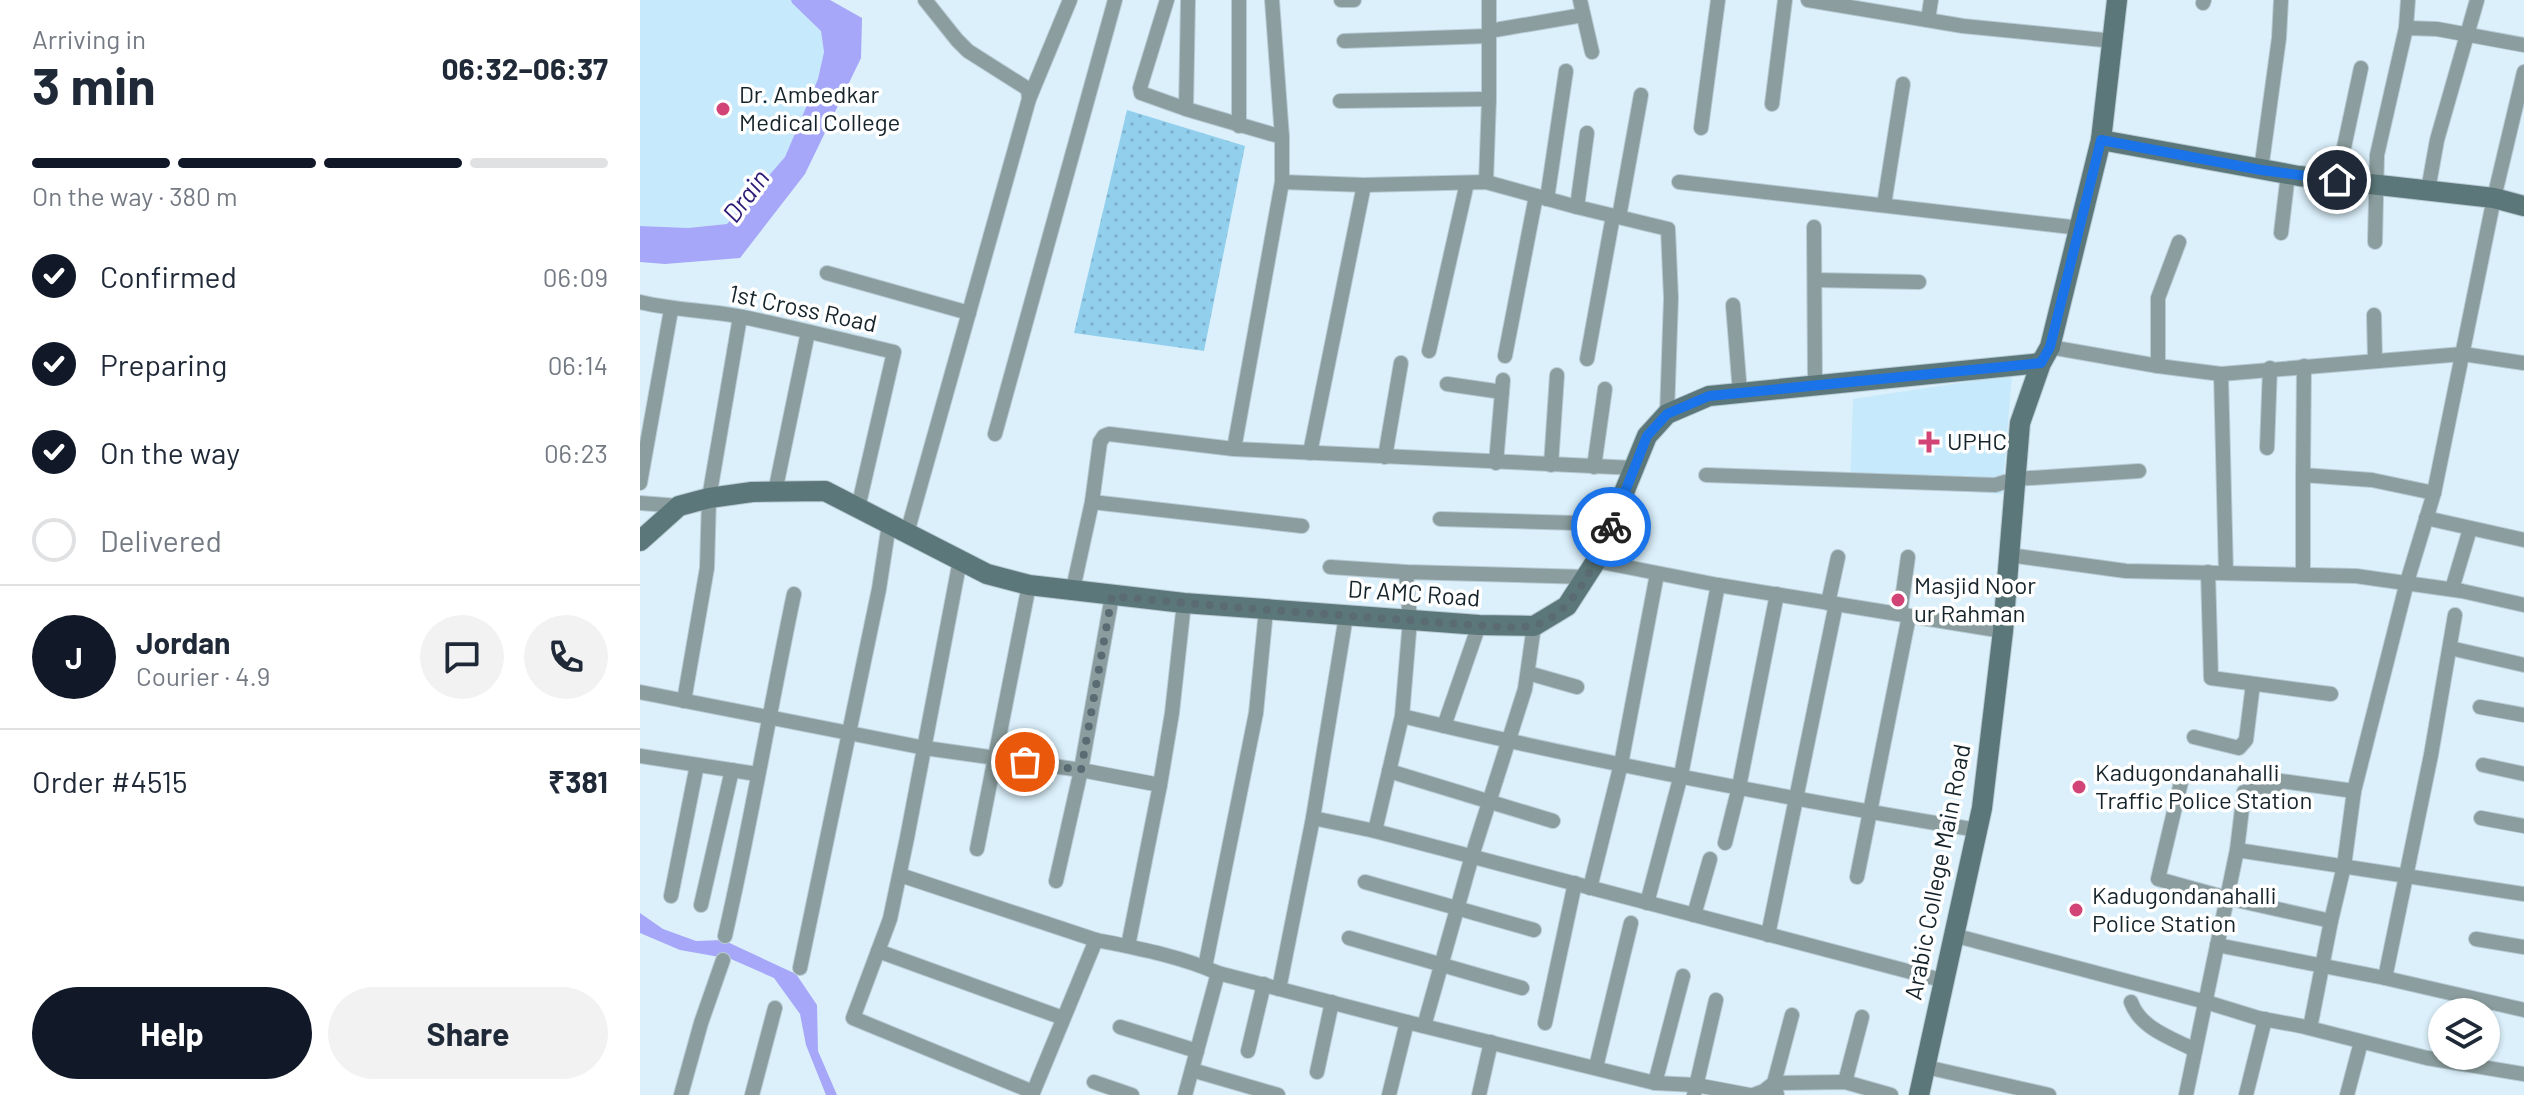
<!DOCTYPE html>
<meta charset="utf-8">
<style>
body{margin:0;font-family:Barlow,sans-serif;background:#f2f2f3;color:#1f2937;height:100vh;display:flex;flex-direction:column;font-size:30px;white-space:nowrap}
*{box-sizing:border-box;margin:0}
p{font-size:26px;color:#747a83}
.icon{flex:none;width:44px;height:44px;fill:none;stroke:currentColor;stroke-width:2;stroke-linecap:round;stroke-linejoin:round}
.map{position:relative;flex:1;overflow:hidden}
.sheet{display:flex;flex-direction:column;background:#fff;width:640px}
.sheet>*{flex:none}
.controls{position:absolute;left:1788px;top:998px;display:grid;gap:16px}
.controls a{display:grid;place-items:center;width:72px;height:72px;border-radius:50%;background:#fff;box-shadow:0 2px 6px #0004;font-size:40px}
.pin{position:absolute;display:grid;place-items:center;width:68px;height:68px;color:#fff;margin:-34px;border:4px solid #fff;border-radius:50%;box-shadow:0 2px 8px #0007}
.courier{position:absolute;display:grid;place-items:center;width:80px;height:80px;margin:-40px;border:6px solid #1a73e8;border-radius:50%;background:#fff;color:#222;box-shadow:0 2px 10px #0007}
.headline em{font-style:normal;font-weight:700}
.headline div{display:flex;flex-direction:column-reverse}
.headline{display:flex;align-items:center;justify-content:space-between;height:136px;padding:0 32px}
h1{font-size:52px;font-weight:700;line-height:60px}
.bar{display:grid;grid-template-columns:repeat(4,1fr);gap:12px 8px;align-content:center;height:96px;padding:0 32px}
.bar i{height:10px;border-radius:6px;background:#e0e1e3}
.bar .active{background:#111827}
.bar p{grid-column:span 4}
.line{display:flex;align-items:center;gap:20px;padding:0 32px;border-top:2px solid #e0e1e3}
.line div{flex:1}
.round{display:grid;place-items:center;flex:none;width:84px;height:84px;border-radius:42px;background:#f2f2f3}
ol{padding:0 32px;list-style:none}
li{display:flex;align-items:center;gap:24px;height:88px}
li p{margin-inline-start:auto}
li .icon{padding:8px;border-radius:50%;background:#111827;color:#fff;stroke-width:4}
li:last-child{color:#747a83}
li i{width:44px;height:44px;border:4px solid #e0e1e3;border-radius:50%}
.primary-button{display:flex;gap:16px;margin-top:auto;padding:16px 32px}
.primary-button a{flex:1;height:92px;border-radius:48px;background:#111827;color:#fff;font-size:32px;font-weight:700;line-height:92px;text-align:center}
.primary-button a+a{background:#f2f2f3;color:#1f2937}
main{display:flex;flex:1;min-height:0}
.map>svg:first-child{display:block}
.built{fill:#c6e9fb}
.grass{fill:url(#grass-dots)}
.water{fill:#a6a7f8}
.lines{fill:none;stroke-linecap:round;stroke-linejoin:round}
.street-casing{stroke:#b7cbd5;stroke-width:16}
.secondary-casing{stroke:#b7cbd5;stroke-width:22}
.street{stroke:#8b9d9e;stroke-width:14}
.secondary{stroke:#5c7779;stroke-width:20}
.done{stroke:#5a6b73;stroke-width:8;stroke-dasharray:0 14.4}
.route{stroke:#1a73e8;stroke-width:10}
.poi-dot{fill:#d14475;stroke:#fff;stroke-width:3}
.labels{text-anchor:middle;stroke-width:7;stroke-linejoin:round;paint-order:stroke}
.poi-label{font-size:24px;fill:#15232a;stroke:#fff;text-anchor:start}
.street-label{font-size:24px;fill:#15232a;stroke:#fff}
.water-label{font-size:26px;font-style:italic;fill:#2c1a76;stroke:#fff}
</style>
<main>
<section class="sheet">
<div class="headline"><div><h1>3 min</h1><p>Arriving in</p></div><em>06:32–06:37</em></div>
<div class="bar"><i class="active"></i><i class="active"></i><i class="active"></i><i></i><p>On the way · 380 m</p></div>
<ol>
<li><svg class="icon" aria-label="check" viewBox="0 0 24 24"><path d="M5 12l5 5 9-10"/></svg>Confirmed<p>06:09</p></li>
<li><svg class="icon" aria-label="check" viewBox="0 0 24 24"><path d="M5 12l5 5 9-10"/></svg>Preparing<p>06:14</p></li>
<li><svg class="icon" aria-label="check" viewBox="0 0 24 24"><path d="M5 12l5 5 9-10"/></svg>On the way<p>06:23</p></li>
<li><i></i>Delivered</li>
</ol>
<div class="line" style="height:144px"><b class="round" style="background:#111827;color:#fff">J</b><div><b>Jordan</b><p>Courier · 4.9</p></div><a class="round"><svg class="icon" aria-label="chat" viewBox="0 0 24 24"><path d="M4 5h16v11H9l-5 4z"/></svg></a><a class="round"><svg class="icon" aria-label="phone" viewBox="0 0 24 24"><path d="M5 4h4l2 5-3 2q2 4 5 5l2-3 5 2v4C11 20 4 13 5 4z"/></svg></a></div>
<div class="line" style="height:104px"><div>Order #4515</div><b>₹381</b></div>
<div class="primary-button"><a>Help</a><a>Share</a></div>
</section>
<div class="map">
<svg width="1884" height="1095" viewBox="0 0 1884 1095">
<defs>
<pattern id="grass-dots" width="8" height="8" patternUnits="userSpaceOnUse" patternTransform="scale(2)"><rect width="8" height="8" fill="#91cfed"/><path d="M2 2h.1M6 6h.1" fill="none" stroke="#7cb1cb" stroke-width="1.8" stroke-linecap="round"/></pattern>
</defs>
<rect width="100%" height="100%" fill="#dbf0fb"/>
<g class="built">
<path d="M0,0H151L152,3L181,31L184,52L178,79L145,157L87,224L48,228L0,226Z"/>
<path d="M1372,375L1362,494L1210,485L1213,399Z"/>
</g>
<path class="grass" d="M487,110L605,146L564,351L434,333Z"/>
<g class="water">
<path d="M151,0H190L222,18L221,58L165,174L100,258L25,264L0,262V226L48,228L87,224L145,157L178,79L184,52L181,31L152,3Z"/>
<path d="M0,913L23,929L56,941L83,940L156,974L177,1005L178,1051L197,1095H186L166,1045L160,1014L134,978L91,959L40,950L0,933Z"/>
</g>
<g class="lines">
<g class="street-casing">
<g id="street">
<path d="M527,0L500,88L501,93L546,109L642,137V182L594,449"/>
<path d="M599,0V126"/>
<path d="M632,0L642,137"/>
<path d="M701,0H714"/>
<path d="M940,0L952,52"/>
<path d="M1168,0L1323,26L1474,41"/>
<path d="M1563,3L1564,0"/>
<path d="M1288,20L1291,0"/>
<path d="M1766,28L1768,0"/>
<path d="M849,31L943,15"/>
<path d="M704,41L849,36"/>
<path d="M389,99L430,0"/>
<path d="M700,101L849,99"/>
<path d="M1132,104L1145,0"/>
<path d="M546,109L548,0"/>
<path d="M1061,128L1078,0"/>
<path d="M1621,170L1639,38L1641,0"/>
<path d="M1697,180L1721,68"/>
<path d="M642,182L724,185L846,182L937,207L1028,229L1031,298L1027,414"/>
<path d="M846,182L849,99V0"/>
<path d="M1039,182L1440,228"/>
<path d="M1788,190L1797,140L1837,0"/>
<path d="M907,199L926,71"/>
<path d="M1244,205L1263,84"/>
<path d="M937,207L947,133"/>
<path d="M979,217L1001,95"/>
<path d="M1174,227L1175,385"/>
<path d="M1641,233L1648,174"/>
<path d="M1735,242L1737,155L1766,28L1797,29L1884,45"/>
<path d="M187,273L329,313"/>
<path d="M1175,280L1279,282"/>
<path d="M0,302C32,310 64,310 97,316C150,326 202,340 254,352L218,508"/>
<path d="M1093,305L1100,393"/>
<path d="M1734,315L1735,360"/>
<path d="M1410,347L1518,366L1581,374L1823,354L1884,363"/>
<path d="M789,351L827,183"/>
<path d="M865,356L896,196"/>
<path d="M947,359L973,216"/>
<path d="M1518,366V298L1539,242"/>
<path d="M1581,374L1586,573"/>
<path d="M807,384L862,392"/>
<path d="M355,434L475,0"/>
<path d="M1627,448L1630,368"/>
<path d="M670,453L724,185"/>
<path d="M745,457L761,363"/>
<path d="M856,463L863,380"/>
<path d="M911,465L917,375"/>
<path d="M954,467L965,389"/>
<path d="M1066,475L1355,485L1375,479L1499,471"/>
<path d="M1663,475L1664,366"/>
<path d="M0,483L31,310"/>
<path d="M135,492L168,332"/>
<path d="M452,502L662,526"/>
<path d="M0,503L39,506"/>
<path d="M1786,518L1884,540"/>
<path d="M800,519L973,524"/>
<path d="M267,533L389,99L388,89L328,51L317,40L285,0"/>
<path d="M1369,555L1486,571L1716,576L1822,591L1884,605"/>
<path d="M320,560L267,838L250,919L213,1018L393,1092"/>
<path d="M956,561L1078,585L1363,631"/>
<path d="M690,567L766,572L946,577"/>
<path d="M1568,572L1571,678L1691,694"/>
<path d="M1663,574V475L1732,480L1794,493"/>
<path d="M433,589L452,502L460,442L464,436L469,434L594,449L995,468"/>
<path d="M1812,589L1830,529"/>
<path d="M1188,603L1198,557"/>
<path d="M1260,614L1268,557"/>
<path d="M1810,648L1884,665"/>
<path d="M888,673L937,687"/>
<path d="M0,692L285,748L441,770L520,785L488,946"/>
<path d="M44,701L67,568L69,498L100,317"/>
<path d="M1840,707L1884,715"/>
<path d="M762,716L770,620L766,572"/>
<path d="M804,726L839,625"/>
<path d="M1554,737L1599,748L1606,740L1613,684"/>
<path d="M0,756L117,774"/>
<path d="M1843,765L1884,774"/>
<path d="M749,771L913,821"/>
<path d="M1542,778L1518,879L1587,898L1691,921L1704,866L1714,791L1767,582L1794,493L1854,198L1884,72"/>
<path d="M520,785L532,713L544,603"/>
<path d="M673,818L735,831L1305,981"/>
<path d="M1841,818L1884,826"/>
<path d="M735,831L762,716C952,762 1145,798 1337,830"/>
<path d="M1085,843L1099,787L1137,594"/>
<path d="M337,849L389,585"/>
<path d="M1597,850L1604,792L1636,785L1641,781L1714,791"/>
<path d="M260,875L456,940C496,948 540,956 578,973L767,1022L1015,1083L1056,1085L1109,1095"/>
<path d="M1217,877L1269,616"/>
<path d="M416,881L441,770L472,596"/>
<path d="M725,882L894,930"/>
<path d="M950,888L981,764L1017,574"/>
<path d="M31,896L57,765"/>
<path d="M1007,903L1041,775L1078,585"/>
<path d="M61,905L92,770"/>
<path d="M1054,915L1070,859"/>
<path d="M1128,935L1196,604"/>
<path d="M1313,935L1566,1002L1618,1018L1661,1026L1787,1058L1884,1074"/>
<path d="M85,936C111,823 130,708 154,594"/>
<path d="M709,938L882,988"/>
<path d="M1836,939L1884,947"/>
<path d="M1577,945L1745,978L1884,1010"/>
<path d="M238,951L423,1018"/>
<path d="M565,967L616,713L626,610"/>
<path d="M160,968L239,589L249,524"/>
<path d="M1745,978L1791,755L1815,615"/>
<path d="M639,989L673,818L706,616"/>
<path d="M1491,1002C1500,1028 1531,1038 1555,1050"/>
<path d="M905,1023L935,883"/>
<path d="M784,1026L832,856L885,689L894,626"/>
<path d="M480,1027L557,1051"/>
<path d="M1670,1028L1691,921"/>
<path d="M608,1051L624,984"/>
<path d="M956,1067L991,923"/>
<path d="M1286,1067L1409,1095"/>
<path d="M552,1070L638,1095"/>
<path d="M677,1072L692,1002"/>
<path d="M454,1082L492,1095"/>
<path d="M1205,1082L1222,1017"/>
<path d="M1015,1083L1043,976"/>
<path d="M41,1095L61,1023L83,960"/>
<path d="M112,1095L135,1008"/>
<path d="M392,1095L456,940"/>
<path d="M545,1095L578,973"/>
<path d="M749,1095L767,1022"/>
<path d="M839,1095L851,1042"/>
<path d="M1054,1095L1076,1000"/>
<path d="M1113,1095L1124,1091L1134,1083L1205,1082L1251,1095"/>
<path d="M1137,1095L1134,1083L1152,1015"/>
<path d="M1546,1095L1597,850L1884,894"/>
<path d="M1606,1095L1625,1019"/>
<path d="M1707,1095L1721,1042"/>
</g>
</g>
<g class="secondary-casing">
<g id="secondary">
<path d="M1461,140L1659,176L1854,198L1884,206"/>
<path d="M0,541L39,506L69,498L112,492L185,491L347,574L389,585L544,603L839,625L894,626L927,606L956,561L1007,436L1027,414L1069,396L1401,363"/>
<path d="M1279,1095L1342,808L1363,631L1380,423L1401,363L1410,347L1461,140L1477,0"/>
</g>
</g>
<use href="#street" class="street"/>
<use href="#secondary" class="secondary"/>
</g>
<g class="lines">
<path class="done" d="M385,762L441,770L472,596C579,607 686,614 793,622C813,623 880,631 896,625C936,611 955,563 971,527"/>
<path class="route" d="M971,527L1007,436L1027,414L1069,396L1401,363L1410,347L1461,140L1621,170L1697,180"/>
</g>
<g class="poi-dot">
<circle cx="83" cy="109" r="8"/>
<path d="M1285 430h8v8h8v8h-8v8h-8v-8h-8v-8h8z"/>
<circle cx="1258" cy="600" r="8"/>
<circle cx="1439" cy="787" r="8"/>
<circle cx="1436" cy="910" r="8"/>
</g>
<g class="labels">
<g class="poi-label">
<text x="99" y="103">Dr. Ambedkar<tspan x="99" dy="28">Medical College</tspan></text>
<text x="1307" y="450">UPHC</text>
<text x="1274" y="594">Masjid Noor<tspan x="1274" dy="28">ur Rahman</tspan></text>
<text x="1455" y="781">Kadugondanahalli<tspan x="1455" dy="28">Traffic Police Station</tspan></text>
<text x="1452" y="904">Kadugondanahalli<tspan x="1452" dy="28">Police Station</tspan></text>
</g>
<g class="street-label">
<text transform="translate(163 309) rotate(12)" y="8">1st Cross Road</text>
<text transform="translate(774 594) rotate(4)" y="8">Dr AMC Road</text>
<text transform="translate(1298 872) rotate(-79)" y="8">Arabic College Main Road</text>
</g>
<g class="water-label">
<text transform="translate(106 196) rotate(-53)" y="9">Drain</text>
</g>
</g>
</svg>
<div class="controls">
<a><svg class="icon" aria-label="layers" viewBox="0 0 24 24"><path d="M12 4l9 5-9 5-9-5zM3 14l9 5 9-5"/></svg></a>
</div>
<div class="pin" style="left:385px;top:762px;background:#ea580c"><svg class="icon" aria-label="bag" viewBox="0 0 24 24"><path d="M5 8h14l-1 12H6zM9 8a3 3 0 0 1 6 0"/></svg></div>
<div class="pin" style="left:1697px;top:180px;background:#1f2937"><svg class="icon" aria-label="home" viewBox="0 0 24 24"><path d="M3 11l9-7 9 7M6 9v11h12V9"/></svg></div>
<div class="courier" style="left:971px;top:527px"><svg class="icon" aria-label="bike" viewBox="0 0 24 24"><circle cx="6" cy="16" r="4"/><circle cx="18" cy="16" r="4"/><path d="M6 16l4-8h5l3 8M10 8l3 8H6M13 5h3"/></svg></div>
</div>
</main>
